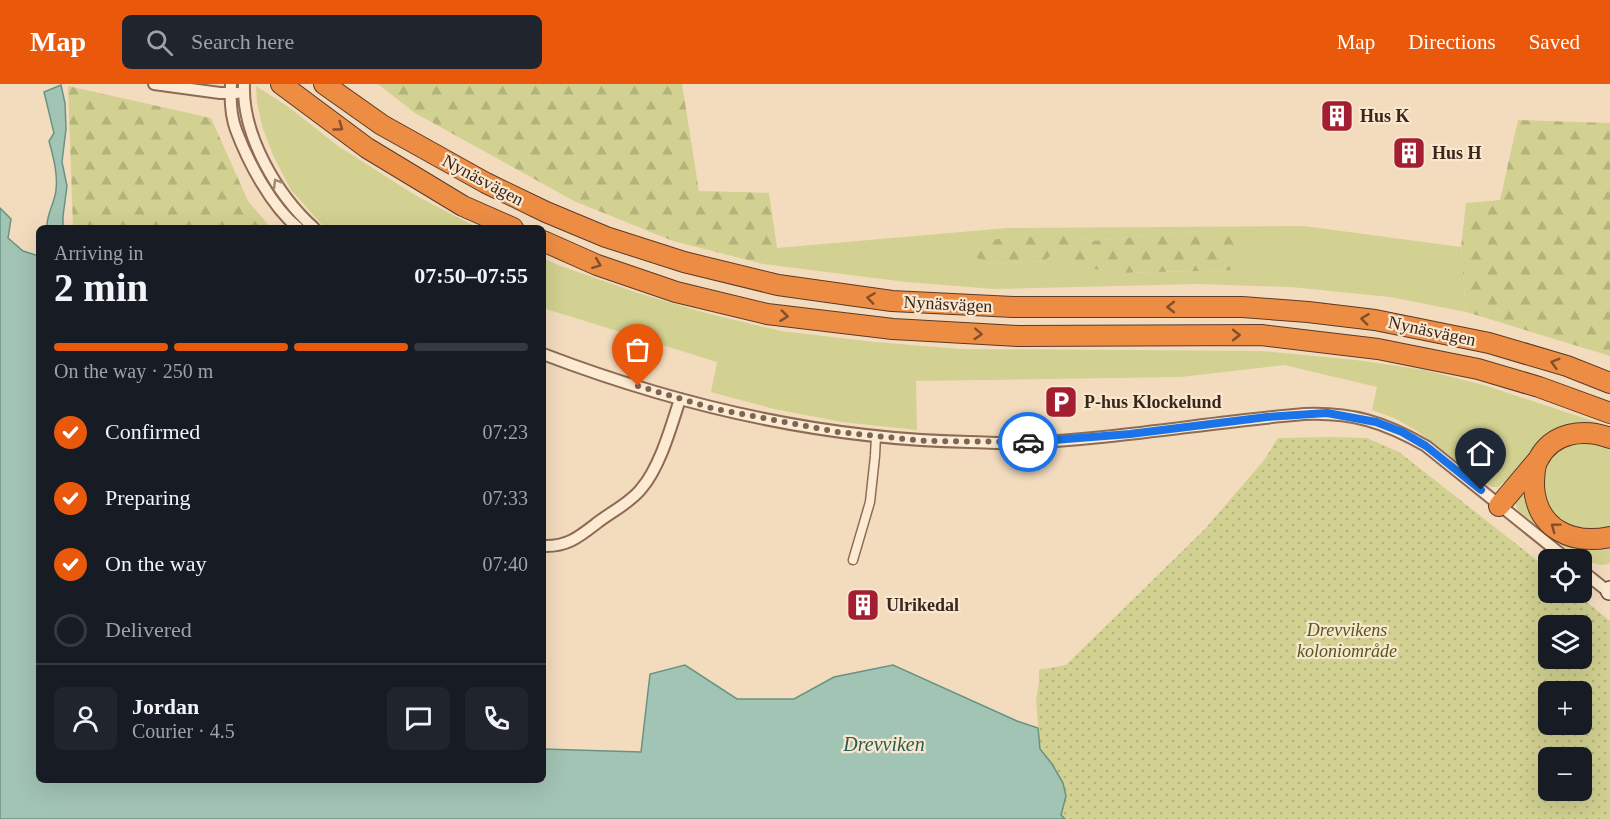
<!DOCTYPE html>
<meta charset="utf-8">
<style>
body{margin:0;font-family:"Times New Roman",serif;background:#20242c;color:#f1f3f6;height:100vh;display:flex;flex-direction:column;font-size:22px;white-space:nowrap}
*{box-sizing:border-box;margin:0}
p{font-size:20px;color:#9ea1a6}
.icon{flex:none;width:33px;height:33px;fill:none;stroke:currentColor;stroke-width:2;stroke-linecap:round;stroke-linejoin:round}
.map{position:relative;flex:1;overflow:hidden}
.side{position:absolute;left:36px;top:141px;width:510px;height:558px;display:flex;flex-direction:column;background:#171b24;border-radius:9px;box-shadow:0 6px 24px #0002}
.side>*{flex:none}
.fabs{position:absolute;left:1538px;top:465px;display:grid;gap:12px}
.fabs a{display:grid;place-items:center;width:54px;height:54px;border-radius:9px;background:#171b24;box-shadow:0 6px 24px #0002;font-size:30px}
.pin{position:absolute;display:grid;place-items:center;width:51px;height:51px;color:#fff;margin:-62px -26px;border-radius:50% 50% 50% 0;rotate:-45deg;box-shadow:0 0 6px #0007}
.pin .icon{rotate:45deg}
.courier{position:absolute;display:grid;place-items:center;width:60px;height:60px;margin:-30px;border:4px solid #1a73e8;border-radius:50%;background:#fff;color:#222;box-shadow:0 2px 8px #0007}
.summary em{font-style:normal;font-weight:700}
.summary div{display:flex;flex-direction:column-reverse}
.summary{display:flex;align-items:center;justify-content:space-between;height:102px;padding:0 18px}
h1{font-size:39px;font-weight:700;line-height:45px}
.bar{display:grid;grid-template-columns:repeat(4,1fr);gap:9px 6px;align-content:center;height:72px;padding:0 18px}
.bar i{height:8px;border-radius:4px;background:#363941}
.bar .on{background:#ea580c}
.bar p{grid-column:span 4}
.line{display:flex;align-items:center;gap:15px;padding:0 18px;border-top:2px solid #363941}
.line div{flex:1}
.round{display:grid;place-items:center;flex:none;width:63px;height:63px;border-radius:9px;background:#20242c}
ol{padding:0 18px;list-style:none}
li{display:flex;align-items:center;gap:18px;height:66px}
li p{margin-inline-start:auto}
li .icon{padding:6px;border-radius:50%;background:#ea580c;color:#fff;stroke-width:4}
li:last-child{color:#9ea1a6}
li i{width:33px;height:33px;border:3px solid #363941;border-radius:50%}
header{display:flex;align-items:center;gap:36px;box-sizing:border-box;height:84px;padding:0 30px;background:#ea580c;color:#fff}
header strong{font-size:28px}
nav{display:flex;gap:33px;margin-inline-start:auto;font-size:21px}
.search{width:420px;height:54px;background:#20242c;display:flex;align-items:center;gap:15px;box-sizing:border-box;padding:0 21px;border-radius:9px;color:#9ea1a6;font-size:22px}
.map>svg:first-child{display:block}
.grass{fill:#d2d191;fill-rule:evenodd}
.forest{fill:url(#forest-firs)}
.garden{fill:url(#garden-dots);fill-rule:evenodd}
.water{fill:#a2c4b5;stroke:#689383;stroke-width:1.5}
.lines{fill:none;stroke-linecap:round;stroke-linejoin:round}
.pedestrian-casing{stroke:#8d6b55;stroke-width:11}
.minor-casing{stroke:#8d6b55;stroke-width:14}
.secondary-casing{stroke:#6f4c38;stroke-width:18}
.motorway-casing{stroke:#5a3a2a;stroke-width:22}
.pedestrian{stroke:#fdead2;stroke-width:8}
.minor{stroke:#fdead2;stroke-width:10}
.secondary{stroke:#fdead2;stroke-width:15}
.motorway{stroke:#ed8d44;stroke-width:20}
.oneway{stroke:#824f2b}
.oneway2{stroke:#9c8876}
.done{stroke:#7b6654;stroke-width:6;stroke-dasharray:0 10.8}
.route{stroke:#1a73e8;stroke-width:8}
.labels{text-anchor:middle;stroke-width:4.5;stroke-linejoin:round;paint-order:stroke}
.poi-label{font-size:18px;font-weight:bold;fill:#3b261b;stroke:#f9e7cf;text-anchor:start}
.street-label{font-size:18px;fill:#3b261b;stroke:#f9e7cf}
.park-label{font-size:18px;font-style:italic;fill:#535a1f;stroke:#f9e7cf}
.water-label{font-size:20px;font-style:italic;fill:#285d52;stroke:#f9e7cf}
</style>
<header>
<strong>Map</strong>
<div class="search"><svg class="icon" aria-label="search" viewBox="0 0 24 24"><circle cx="10" cy="10" r="6"/><path d="M15 15l6 6"/></svg>Search here</div>
<nav><a>Map</a><a>Directions</a><a>Saved</a></nav>
</header>
<div class="map">
<svg width="1610" height="735" viewBox="0 0 1610 735">
<defs>
<pattern id="forest-firs" width="22" height="20" patternUnits="userSpaceOnUse" patternTransform="scale(1.5)"><rect width="22" height="20" fill="#d2d191"/><path d="M5 1l3.5 6h-7zM16 11l3.5 6h-7z" fill="#b5b37c"/></pattern>
<pattern id="garden-dots" width="8" height="8" patternUnits="userSpaceOnUse" patternTransform="scale(1.5)"><rect width="8" height="8" fill="#d2d191"/><path d="M2 2h.1M6 6h.1" fill="none" stroke="#b5b37c" stroke-width="1.8" stroke-linecap="round"/></pattern>
</defs>
<rect width="100%" height="100%" fill="#f3dcbe"/>
<g class="grass">
<path d="M256,2L290,24L338,62L415,111L478,144H325L291,106L273,71L263,45L257,19Z"/>
<path d="M1304,142L1461,163L1466,228L1390,213L1291,203L1198,200L994,205L906,198L763,180L777,164L1007,144ZM1213,146L1241,186L1117,189L1076,182L1058,166L1044,177L992,180L968,170L1065,150L1091,157Z"/>
<path d="M543,174L558,181L638,209L706,229L781,247L875,258L961,265L1262,267L1356,276L1425,286L1487,302L1602,340H1573L1556,346L1516,388L1498,403H1491L1417,347L1394,334L1372,326L1377,303L1284,281L1181,293L916,297L917,346L842,338L774,325L711,308L717,278L543,224Z"/>
<path d="M1576,354L1610,360V445L1586,449L1562,442L1543,420L1539,387L1550,367Z"/>
<path d="M1526,397L1534,431L1610,457V479C1607,480 1604,481 1601,481C1577,478 1536,441 1518,426L1514,417Z"/>
</g>
<g class="forest">
<path d="M378,0H682L699,107L769,109L777,164L763,180L673,157L574,117L415,29Z"/>
<path d="M68,2L211,34L248,117L271,144H74L73,143Z"/>
<path d="M1518,36L1610,39V272L1466,228L1461,163L1466,119L1500,116Z"/>
<path d="M1213,146L1231,151L1242,186L1117,189L1076,182L1058,166L1044,177L992,180L967,170L987,156L1065,150L1091,157Z"/>
</g>
<path class="garden" d="M1331,353L1367,354L1399,368L1548,485V508L1576,509L1610,537V735H1065L1060,731L1066,712L1052,680L1040,665L1036,617L1039,598V586L1066,581L1205,445L1265,375L1278,354ZM1548,542H1581V574H1548ZM1548,608H1581V640H1548ZM1548,674H1581V706H1548Z"/>
<g class="water">
<path d="M61,1L65,19L66,45L62,78L67,102L63,132V144H47C46,130 55,119 56,106C58,89 53,72 49,57L54,49L44,8Z"/>
<path d="M0,124L11,135L8,154L23,167L39,172V696H543V665L641,668L650,590L685,581L737,615H794L834,593L893,581L1017,637L1038,644L1040,665L1052,680L1063,699L1066,712L1061,731L1065,735H0Z"/>
</g>
<g class="lines">
<g class="pedestrian-casing">
<path id="pedestrian" d="M853,476L870,418L875,372L876,352"/>
</g>
<g class="minor-casing">
<g id="minor">
<path d="M154,0L220,9H237"/>
<path d="M231,0C230,15 231,32 236,46C248,78 271,122 298,144"/>
<path d="M244,0C242,51 277,111 314,144"/>
<path d="M543,270C679,322 823,355 969,358C987,358 1005,360 1023,359C1117,355 1210,338 1304,330C1352,328 1384,338 1426,362L1568,476"/>
<path d="M543,462C567,463 579,453 597,439C611,428 630,419 641,405C660,383 671,343 680,315"/>
<path d="M1581,486L1610,509"/>
</g>
</g>
<g class="secondary-casing">
<path id="secondary" d="M1609,508L1610,505"/>
</g>
<g class="motorway-casing">
<g id="motorway">
<path d="M281,0L367,64L463,122L513,144"/>
<path d="M324,0L382,41L486,99L546,128L606,153L684,178L778,201L892,217L1013,223H1242L1308,228L1375,236L1489,259L1567,282L1610,299"/>
<path d="M543,157L597,181L676,208L767,230L893,245L1018,252L1261,251L1378,265L1478,285L1539,303L1610,329"/>
<path d="M1610,354C1584,344 1552,348 1538,376C1534,383 1534,394 1534,403C1537,445 1572,461 1610,453"/>
<path d="M1499,422L1536,378"/>
</g>
</g>
<use href="#pedestrian" class="pedestrian"/>
<use href="#minor" class="minor"/>
<use href="#secondary" class="secondary"/>
<use href="#motorway" class="motorway"/>
</g>
<defs><path id="oneway-chevron" d="M-2-3.5L2.5 0L-2 3.5" fill="none" stroke-width="1.6" stroke-linecap="round" stroke-linejoin="round" transform="scale(1.5)"/></defs>
<g class="oneway">
<use href="#oneway-chevron" transform="translate(339 43) rotate(36)"/>
<use href="#oneway-chevron" transform="translate(597 180) rotate(21)"/>
<use href="#oneway-chevron" transform="translate(871 214) rotate(-172)"/>
<use href="#oneway-chevron" transform="translate(1171 223) rotate(-180)"/>
<use href="#oneway-chevron" transform="translate(784 232) rotate(7)"/>
<use href="#oneway-chevron" transform="translate(1365 235) rotate(-173)"/>
<use href="#oneway-chevron" transform="translate(978 250) rotate(3)"/>
<use href="#oneway-chevron" transform="translate(1236 251)"/>
<use href="#oneway-chevron" transform="translate(1555 279) rotate(-164)"/>
<use href="#oneway-chevron" transform="translate(1555 443) rotate(-143)"/>
</g>
<use class="oneway2" href="#oneway-chevron" transform="translate(277 99) rotate(-121)"/>
<g class="lines">
<path class="done" d="M638,302L715,325L838,348L925,357L1028,358"/>
<path class="route" d="M1028,358L1130,350L1267,333L1327,329L1376,338L1402,348L1426,362L1481,406"/>
</g>
<defs>
<g id="building-square" transform="scale(1.725)"><rect x="-9" y="-9" width="18" height="18" rx="4" fill="#a31e30" stroke="#f9e7cf"/><path d="M-4-6H4V6H1V3H-1V6H-4ZM-2.5-4.3h1.7v1.8h-1.7ZM.8-4.3h1.7v1.8H.8ZM-2.5-1h1.7V.8h-1.7ZM.8-1h1.7V.8H.8Z" fill="#fff"/></g>
<g id="parking-square" transform="scale(1.725)"><rect x="-9" y="-9" width="18" height="18" rx="4" fill="#a31e30" stroke="#f9e7cf"/><path d="M-3.5-5.5H1a3.5 3.5 0 0 1 0 7H-1V5.5H-3.5ZM-1-3.4V-.6H.8a1.4 1.4 0 0 0 0-2.8Z" fill="#fff"/></g>
</defs>
<g fill-rule="evenodd">
<use href="#building-square" x="1337" y="32"/>
<use href="#building-square" x="1409" y="69"/>
<use href="#parking-square" x="1061" y="318"/>
<use href="#building-square" x="863" y="521"/>
</g>
<g class="labels">
<g class="poi-label">
<text x="1360" y="38">Hus K</text>
<text x="1432" y="75">Hus H</text>
<text x="1084" y="324">P-hus Klockelund</text>
<text x="886" y="527">Ulrikedal</text>
</g>
<g class="street-label">
<text transform="translate(483 96) rotate(28)" y="6">Nynäsvägen</text>
<text transform="translate(948 220) rotate(3)" y="6">Nynäsvägen</text>
<text transform="translate(1432 247) rotate(12)" y="6">Nynäsvägen</text>
</g>
<g class="park-label">
<text x="1347" y="552">Drevvikens<tspan x="1347" dy="21">koloniområde</tspan></text>
</g>
<g class="water-label">
<text x="884" y="667">Drevviken</text>
</g>
</g>
</svg>
<div class="fabs">
<a><svg class="icon" aria-label="locate" viewBox="0 0 24 24"><circle cx="12" cy="12" r="6"/><path d="M12 2v4M12 18v4M2 12h4M18 12h4"/></svg></a>
<a><svg class="icon" aria-label="layers" viewBox="0 0 24 24"><path d="M12 4l9 5-9 5-9-5zM3 14l9 5 9-5"/></svg></a>
<a>+</a>
<a>−</a>
</div>
<div class="pin" style="left:638px;top:302px;background:#ea580c"><svg class="icon" aria-label="bag" viewBox="0 0 24 24"><path d="M5 8h14l-1 12H6zM9 8a3 3 0 0 1 6 0"/></svg></div>
<div class="pin" style="left:1481px;top:406px;background:#1f2937"><svg class="icon" aria-label="home" viewBox="0 0 24 24"><path d="M3 11l9-7 9 7M6 9v11h12V9"/></svg></div>
<div class="courier" style="left:1028px;top:358px"><svg class="icon" aria-label="car" viewBox="0 0 24 24"><path d="M5 17H2v-5l4-1 3-4h7l3 4 3 1v5h-3M9 17h6M6 11h13"/><circle cx="7" cy="17" r="2"/><circle cx="17" cy="17" r="2"/></svg></div>
<section class="side">
<div class="summary"><div><h1>2 min</h1><p>Arriving in</p></div><em>07:50–07:55</em></div>
<div class="bar"><i class="on"></i><i class="on"></i><i class="on"></i><i></i><p>On the way · 250 m</p></div>
<ol>
<li><svg class="icon" aria-label="check" viewBox="0 0 24 24"><path d="M5 12l5 5 9-10"/></svg>Confirmed<p>07:23</p></li>
<li><svg class="icon" aria-label="check" viewBox="0 0 24 24"><path d="M5 12l5 5 9-10"/></svg>Preparing<p>07:33</p></li>
<li><svg class="icon" aria-label="check" viewBox="0 0 24 24"><path d="M5 12l5 5 9-10"/></svg>On the way<p>07:40</p></li>
<li><i></i>Delivered</li>
</ol>
<div class="line" style="height:108px"><a class="round"><svg class="icon" aria-label="person" viewBox="0 0 24 24"><circle cx="12" cy="8" r="4"/><path d="M4 21q1-7 8-7t8 7"/></svg></a><div><b>Jordan</b><p>Courier · 4.5</p></div><a class="round"><svg class="icon" aria-label="chat" viewBox="0 0 24 24"><path d="M4 5h16v11H9l-5 4z"/></svg></a><a class="round"><svg class="icon" aria-label="phone" viewBox="0 0 24 24"><path d="M5 4h4l2 5-3 2q2 4 5 5l2-3 5 2v4C11 20 4 13 5 4z"/></svg></a></div>
</section>
</div>
